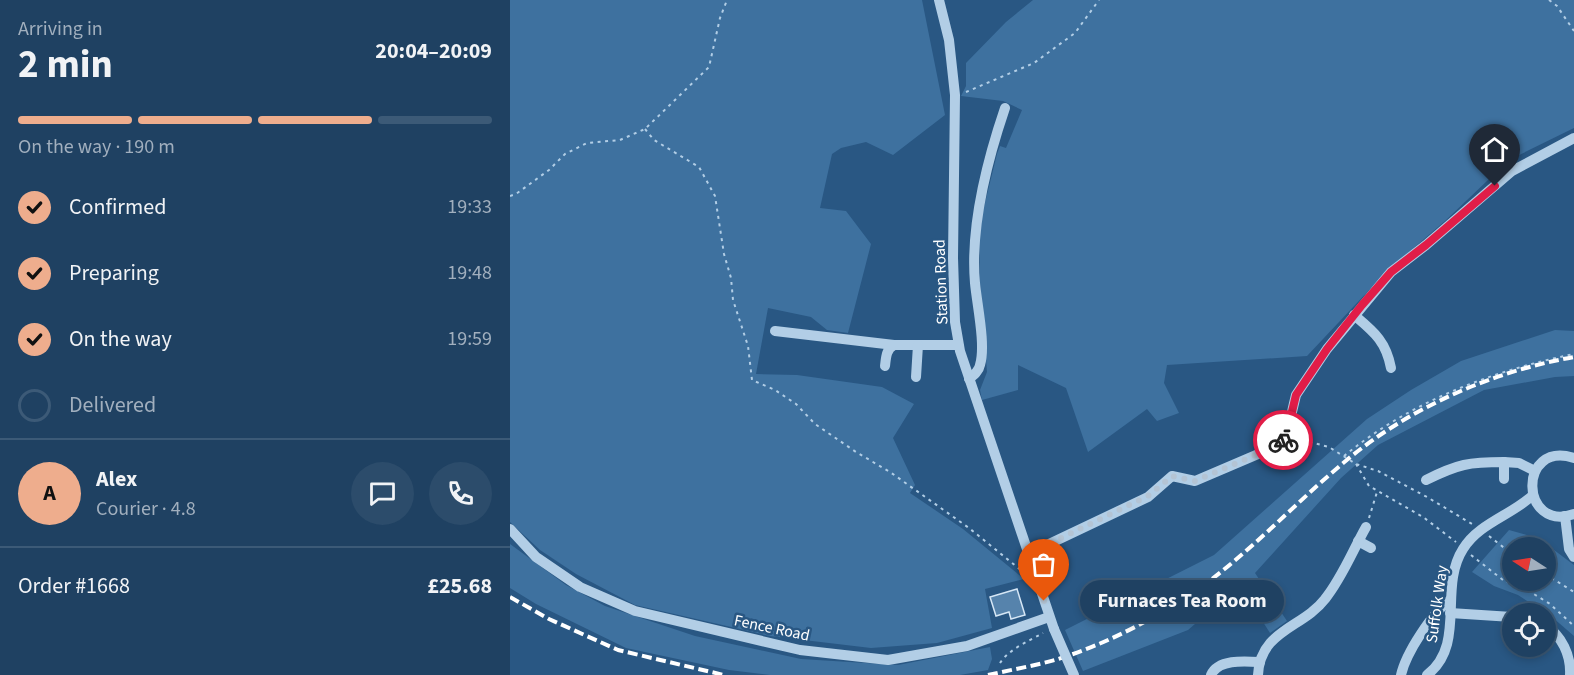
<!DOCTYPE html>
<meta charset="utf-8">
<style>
body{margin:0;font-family:"Source Sans 3",sans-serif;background:#2c4c6b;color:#f1f3f6;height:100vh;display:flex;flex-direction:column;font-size:22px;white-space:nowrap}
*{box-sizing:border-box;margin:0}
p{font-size:20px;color:#a1afbe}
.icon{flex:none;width:33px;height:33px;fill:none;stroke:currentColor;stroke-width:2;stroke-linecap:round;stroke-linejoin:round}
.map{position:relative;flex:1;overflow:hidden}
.details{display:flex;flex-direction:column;background:#1f4162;width:510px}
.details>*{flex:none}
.needle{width:39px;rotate:282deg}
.controls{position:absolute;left:992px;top:537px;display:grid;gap:12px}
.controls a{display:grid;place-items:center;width:54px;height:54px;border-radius:50%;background:#1f4162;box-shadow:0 3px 9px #0003,0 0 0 2px #3c5a77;font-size:30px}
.pin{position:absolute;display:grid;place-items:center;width:51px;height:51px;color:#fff;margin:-62px -26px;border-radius:50% 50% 50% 0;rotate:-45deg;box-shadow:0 0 6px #0007}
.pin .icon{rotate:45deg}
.courier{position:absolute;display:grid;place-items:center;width:60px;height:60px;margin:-30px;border:4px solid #e11d48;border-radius:50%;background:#fff;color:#222;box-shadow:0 2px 8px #0007}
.bubble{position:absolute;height:42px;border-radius:21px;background:#1f4162;box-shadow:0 3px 9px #0003,0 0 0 2px #3c5a77;font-size:20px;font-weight:700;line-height:42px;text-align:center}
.summary em{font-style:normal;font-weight:700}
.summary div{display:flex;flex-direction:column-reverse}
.summary{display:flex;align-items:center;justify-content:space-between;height:102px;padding:0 18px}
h1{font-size:39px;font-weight:700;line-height:45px}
.bar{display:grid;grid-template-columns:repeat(4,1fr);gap:9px 6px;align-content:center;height:72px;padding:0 18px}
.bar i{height:8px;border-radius:4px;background:#3c5a77}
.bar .selected{background:#eead8d}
.bar p{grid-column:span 4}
.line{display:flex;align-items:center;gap:15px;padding:0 18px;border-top:2px solid #3c5a77}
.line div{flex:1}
.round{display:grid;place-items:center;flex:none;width:63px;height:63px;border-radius:32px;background:#2c4c6b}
ol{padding:0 18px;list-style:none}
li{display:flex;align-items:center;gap:18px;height:66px}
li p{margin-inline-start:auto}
li .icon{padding:6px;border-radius:50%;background:#eead8d;color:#111;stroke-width:4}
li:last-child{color:#a1afbe}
li i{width:33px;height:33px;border:3px solid #3c5a77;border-radius:50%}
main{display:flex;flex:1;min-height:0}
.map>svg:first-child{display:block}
.green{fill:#3e719f;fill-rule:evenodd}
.building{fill:#5683ac;stroke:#d5e6f5;stroke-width:1.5}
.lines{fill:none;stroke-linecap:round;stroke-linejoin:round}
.path{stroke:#b2cee6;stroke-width:2;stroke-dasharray:3 4.5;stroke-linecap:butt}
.minor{stroke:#b2cee6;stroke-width:10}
.rail{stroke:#fff;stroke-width:4;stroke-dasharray:10 4.5;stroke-linecap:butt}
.minor-bridge{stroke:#b2cee6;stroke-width:10}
.done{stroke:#b4c4d4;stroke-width:6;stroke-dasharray:0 10.8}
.route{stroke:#e11d48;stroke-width:8}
.labels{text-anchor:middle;stroke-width:5;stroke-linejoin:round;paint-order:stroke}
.street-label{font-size:16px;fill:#fff;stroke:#295783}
</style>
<main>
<section class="details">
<div class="summary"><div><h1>2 min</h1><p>Arriving in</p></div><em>20:04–20:09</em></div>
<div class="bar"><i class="selected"></i><i class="selected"></i><i class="selected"></i><i></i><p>On the way · 190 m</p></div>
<ol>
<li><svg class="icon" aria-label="check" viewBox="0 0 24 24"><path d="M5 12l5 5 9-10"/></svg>Confirmed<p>19:33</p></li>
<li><svg class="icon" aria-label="check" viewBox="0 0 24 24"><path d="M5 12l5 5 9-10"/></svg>Preparing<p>19:48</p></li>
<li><svg class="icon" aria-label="check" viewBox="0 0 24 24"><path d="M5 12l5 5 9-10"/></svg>On the way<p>19:59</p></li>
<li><i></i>Delivered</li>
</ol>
<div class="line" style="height:108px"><b class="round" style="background:#eead8d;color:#111">A</b><div><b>Alex</b><p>Courier · 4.8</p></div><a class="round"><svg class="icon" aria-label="chat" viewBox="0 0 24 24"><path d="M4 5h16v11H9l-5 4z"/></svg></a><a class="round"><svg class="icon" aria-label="phone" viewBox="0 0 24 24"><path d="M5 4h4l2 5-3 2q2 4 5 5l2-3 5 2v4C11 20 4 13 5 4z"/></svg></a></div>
<div class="line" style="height:78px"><div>Order #1668</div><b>£25.68</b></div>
</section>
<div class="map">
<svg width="1064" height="675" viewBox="0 0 1064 675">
<rect width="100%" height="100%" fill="#295783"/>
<g class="green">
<path d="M0,0H412L435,115L383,155L356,142L331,148L322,154L310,208L336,211L361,244L338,333L317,330L301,317L258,308L246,374L287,375L372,387L404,404L383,438L405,485L400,493L453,529L514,579L475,589L482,628L427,643L361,648L260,636L125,605L66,574L30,550L0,522Z"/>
<path d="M523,0H1064V128L999,160L935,221L877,271L797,356L657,365L654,383L669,413L647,421L637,409L578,452L556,388L508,365V390L472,400L470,390L477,372L470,284V223L487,154L490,146L496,148L512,110L493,101L451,96L456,86V63L496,22Z"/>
<path d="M1045,330L1064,331V376L1045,377L974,390L868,445L831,478L745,573L777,621L760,633L730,586L694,619L692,618L678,630L573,671L555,630L704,555L857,419L901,390L951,361Z"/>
<path d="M999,530L1028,538L1064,565V636L1042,617L1008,595L984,586L962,572ZM1002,548H1035V580H1002Z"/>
<path d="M0,544L56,585L95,606L185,636L291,659L388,665L480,647L482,659L478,670L450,675H260L219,670L116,648L26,604L0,588Z"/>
</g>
<path class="building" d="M507,589L515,615L501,619L499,612L486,616L480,597Z"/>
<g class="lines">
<g class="path">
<path d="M1039,0L1047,6L1064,31"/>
<path d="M456,92L524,63L565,33L589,0"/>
<path d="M135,129L144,140L189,167L205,196L214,254L221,278L223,300L238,346L242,380L265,390L286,404L305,424L346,452L380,472L459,528L512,571"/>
<path d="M0,196L6,194L39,170L55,154L77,143L110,140L135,129L199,67L210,18L217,0"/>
<path d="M785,438L819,447L846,464L868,471L917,497L962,524"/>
<path d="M834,456C900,402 981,371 1064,354"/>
<path d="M846,464L859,486L913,517L946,542"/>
<path d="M859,518L867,492"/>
<path d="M979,536L1002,554"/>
<path d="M961,555L993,580L1019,591L1040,604L1064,626"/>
<path d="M1035,574L1064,592"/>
<path d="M490,663C499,649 519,641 533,633"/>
</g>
<g class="minor">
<path d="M429,0L439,40L445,95L443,258L445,322L450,351L544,629"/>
<path d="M844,315C864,332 876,341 881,368"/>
<path d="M265,331L384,345"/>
<path d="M375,366C376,358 376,349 384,345H448"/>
<path d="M406,377L408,345"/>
<path d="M459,379C464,375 469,371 470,365C476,345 467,305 465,283C460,226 477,161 495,108"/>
<path d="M1064,458C1007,440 1010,533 1064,514"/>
<path d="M994,462L1009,463L1025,471"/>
<path d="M916,480C948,464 959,462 994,462V479"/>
<path d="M1055,516L1059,549L1064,557"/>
<path d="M0,529L26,557L70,587L125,611L290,650L378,660L457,646L539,617"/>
<path d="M848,541L861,548"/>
<path d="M518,554L638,497L662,476L685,481L767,446L776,437L786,395L817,349L881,272L916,245L1002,171L1064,138"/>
<path d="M940,613L1002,617"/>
<path d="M1035,625C1052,636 1061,655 1060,675"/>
<path d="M701,675C708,659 734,661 750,662"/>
<path d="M748,675C750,630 793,628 815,599C832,578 843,550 856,527"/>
<path d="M891,675C896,653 922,613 940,600"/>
<path d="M917,675C957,644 928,588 953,549C969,523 1002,515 1023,495"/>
</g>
<g class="rail">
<path d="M0,597L39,619L108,650L214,675"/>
<path d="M478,675C500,670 523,666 545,660C594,645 645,619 687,590C742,551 787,501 838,459C901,407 984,371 1064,357"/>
</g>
<path class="minor-bridge" d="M544,629L564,675"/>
</g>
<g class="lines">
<path class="done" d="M534,601L518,554L638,496L662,476L685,481L767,446L773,440"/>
<path class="route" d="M773,440L776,437L786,395L817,349L852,305L881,272L916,245L985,186"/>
</g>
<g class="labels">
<g class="street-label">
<text transform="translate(430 282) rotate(-92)" y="6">Station Road</text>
<text transform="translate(926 604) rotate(-82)" y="6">Suffolk Way</text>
<text transform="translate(262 627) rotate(12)" y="6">Fence Road</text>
</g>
</g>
</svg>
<div class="controls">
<a><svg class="needle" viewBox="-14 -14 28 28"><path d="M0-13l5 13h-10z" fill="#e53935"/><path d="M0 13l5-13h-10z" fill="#a1afbe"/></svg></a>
<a><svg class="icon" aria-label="locate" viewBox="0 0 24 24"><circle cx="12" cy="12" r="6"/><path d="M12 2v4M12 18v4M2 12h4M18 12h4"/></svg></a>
</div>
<div class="pin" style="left:534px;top:601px;background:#ea580c"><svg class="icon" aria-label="bag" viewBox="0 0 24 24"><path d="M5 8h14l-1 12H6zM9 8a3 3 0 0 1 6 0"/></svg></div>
<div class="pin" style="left:985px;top:186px;background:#1f2937"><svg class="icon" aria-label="home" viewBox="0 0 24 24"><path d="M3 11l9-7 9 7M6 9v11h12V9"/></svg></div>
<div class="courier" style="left:773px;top:440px"><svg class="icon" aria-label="bike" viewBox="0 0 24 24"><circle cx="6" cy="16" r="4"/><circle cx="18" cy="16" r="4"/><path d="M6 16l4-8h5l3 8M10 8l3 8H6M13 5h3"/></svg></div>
<div class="bubble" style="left:570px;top:580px;width:204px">Furnaces Tea Room</div>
</div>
</main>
